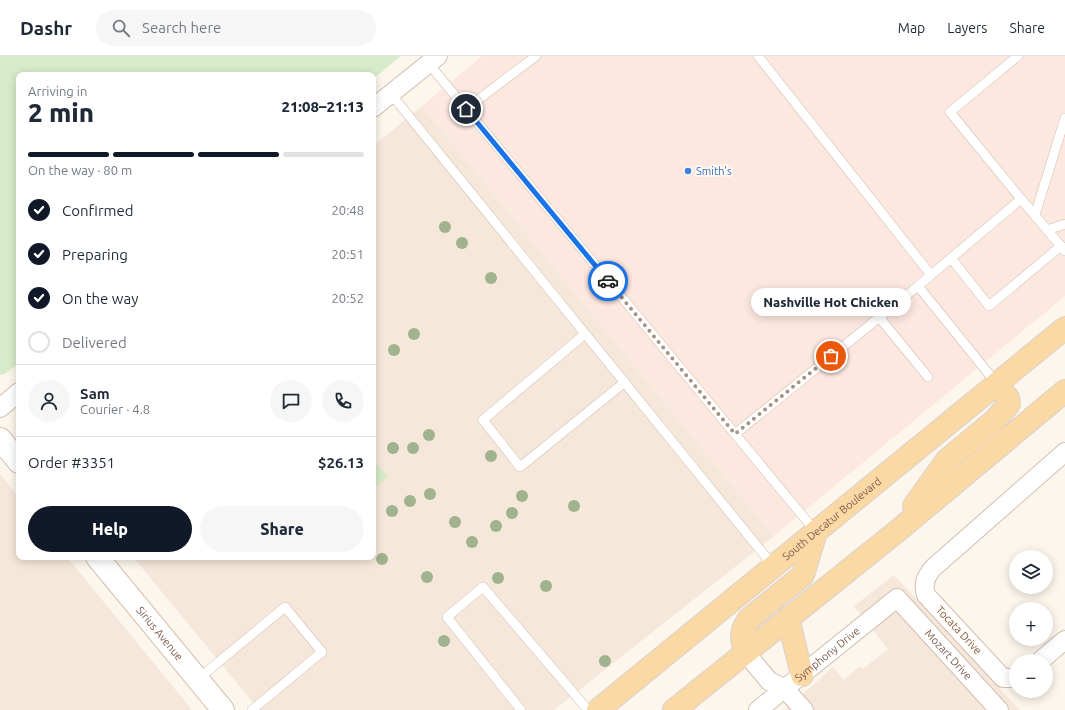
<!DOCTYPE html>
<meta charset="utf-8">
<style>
body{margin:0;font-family:Ubuntu,sans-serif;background:#f6f6f7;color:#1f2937;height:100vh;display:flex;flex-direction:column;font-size:15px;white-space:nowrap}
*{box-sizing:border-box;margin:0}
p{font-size:13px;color:#747a83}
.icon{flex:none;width:22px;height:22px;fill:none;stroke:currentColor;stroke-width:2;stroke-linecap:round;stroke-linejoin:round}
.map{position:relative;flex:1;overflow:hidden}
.drawer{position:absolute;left:16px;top:16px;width:360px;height:488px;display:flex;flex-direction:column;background:#fff;border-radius:8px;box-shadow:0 2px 10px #0003}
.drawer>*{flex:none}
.buttons{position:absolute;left:1009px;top:494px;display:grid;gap:8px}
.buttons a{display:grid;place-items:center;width:44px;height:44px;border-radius:50%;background:#fff;box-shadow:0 2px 10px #0003;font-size:20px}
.pin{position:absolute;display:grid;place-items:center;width:34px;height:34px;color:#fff;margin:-17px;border:2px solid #fff;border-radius:50%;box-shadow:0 1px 4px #0007}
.courier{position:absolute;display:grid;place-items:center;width:40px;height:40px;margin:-20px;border:3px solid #1a73e8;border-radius:50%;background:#fff;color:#222;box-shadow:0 1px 5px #0007}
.bubble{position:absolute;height:28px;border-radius:14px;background:#fff;box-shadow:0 2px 10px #0003;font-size:13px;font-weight:800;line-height:28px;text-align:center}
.overview em{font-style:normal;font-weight:800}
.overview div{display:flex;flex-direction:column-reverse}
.overview{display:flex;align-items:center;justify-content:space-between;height:68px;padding:0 12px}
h1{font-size:26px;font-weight:800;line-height:30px}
.bar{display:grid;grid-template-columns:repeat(4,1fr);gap:6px 4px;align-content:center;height:48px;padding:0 12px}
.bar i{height:5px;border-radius:3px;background:#e0e1e3}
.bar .on{background:#111827}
.bar p{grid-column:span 4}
.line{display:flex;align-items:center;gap:10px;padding:0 12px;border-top:1px solid #e0e1e3}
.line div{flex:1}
.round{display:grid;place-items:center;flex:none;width:42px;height:42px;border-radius:21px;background:#f6f6f7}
ol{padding:0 12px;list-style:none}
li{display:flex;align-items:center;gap:12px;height:44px}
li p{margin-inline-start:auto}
li .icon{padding:4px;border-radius:50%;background:#111827;color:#fff;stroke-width:4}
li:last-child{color:#747a83}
li i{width:22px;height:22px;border:2px solid #e0e1e3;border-radius:50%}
.cta{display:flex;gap:8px;margin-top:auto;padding:8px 12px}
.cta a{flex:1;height:46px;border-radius:24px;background:#111827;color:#fff;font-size:16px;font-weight:800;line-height:46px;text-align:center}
.cta a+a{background:#f6f6f7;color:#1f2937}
header{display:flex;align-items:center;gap:24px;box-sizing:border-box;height:56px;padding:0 20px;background:#fff;border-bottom:1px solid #e0e1e3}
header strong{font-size:19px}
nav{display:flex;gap:22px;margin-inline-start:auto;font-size:14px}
.search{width:280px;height:36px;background:#f6f6f7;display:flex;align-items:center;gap:10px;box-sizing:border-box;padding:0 14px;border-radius:22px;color:#747a83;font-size:15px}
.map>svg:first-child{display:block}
.residential{fill:#f5e8da}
.commercial{fill:#fde8e0}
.green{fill:#d8ecc9}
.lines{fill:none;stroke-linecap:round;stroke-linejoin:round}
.lane-casing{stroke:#d1beb0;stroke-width:10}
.street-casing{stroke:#d1beb0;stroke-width:20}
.secondary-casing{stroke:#d6c0b0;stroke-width:24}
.primary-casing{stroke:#dad1cd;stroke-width:24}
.lane{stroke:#fff;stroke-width:9}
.street{stroke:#fff;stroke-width:18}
.secondary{stroke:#fff;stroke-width:22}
.primary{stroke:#fbd9a5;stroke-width:22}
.tree{fill:#a0b28e}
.done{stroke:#a89285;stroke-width:4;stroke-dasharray:0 7.2}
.route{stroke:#1a73e8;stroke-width:5}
.shop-dot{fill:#3f7fe0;stroke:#fffaf3;stroke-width:1.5}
.labels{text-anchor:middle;stroke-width:3.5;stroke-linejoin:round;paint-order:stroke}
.shop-label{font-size:11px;fill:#366cbe;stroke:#fffaf3;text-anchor:start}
.street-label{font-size:11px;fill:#7a5c4d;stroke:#fffaf3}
</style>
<header>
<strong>Dashr</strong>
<div class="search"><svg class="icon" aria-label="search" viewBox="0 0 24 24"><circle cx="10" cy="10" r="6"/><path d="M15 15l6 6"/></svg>Search here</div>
<nav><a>Map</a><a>Layers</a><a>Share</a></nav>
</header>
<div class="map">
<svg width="1065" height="654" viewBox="0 0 1065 654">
<rect width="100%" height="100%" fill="#fdf6ec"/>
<g class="residential">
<path d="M422,50L774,480L554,654H259L133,501H373V90Z"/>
<path d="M0,418L19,442V501H67L192,654H0Z"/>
<path d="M894,519L1020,654H785L833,611L844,624L860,610L863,613L888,593L854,550Z"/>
</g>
<path class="commercial" d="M482,0H1065V240L774,480L422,50Z"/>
<g class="green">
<path d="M0,0H401L373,23V19H19V307L5,318L0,319Z"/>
<path d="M373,403L388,421L373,433Z"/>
</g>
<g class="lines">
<g class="lane-casing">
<g id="lane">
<path d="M758,0L931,219"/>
<path d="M1018,0L950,56L1021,143"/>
<path d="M429,8L816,476"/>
<path d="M391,38L774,511"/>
<path d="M466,53L536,0"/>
<path d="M1035,159L1065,62"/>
<path d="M1047,174L1065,168"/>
<path d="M951,202L989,250L1061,190"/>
<path d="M918,230L1021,143L1065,195"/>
<path d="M879,261L928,321"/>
<path d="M585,278L483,364L520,411L625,326"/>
<path d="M735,378L918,230L997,328"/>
<path d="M198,623L285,551L322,596L252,654"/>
<path d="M521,654L447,561L483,531L588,654"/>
</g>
</g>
<g class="street-casing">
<g id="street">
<path d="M373,52L438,0"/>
<path d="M0,352L19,336"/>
<path d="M745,596L769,625L784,632L804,654"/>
<path d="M1040,605L1065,584"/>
<path d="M1016,622H1003L926,539C923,527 925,522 933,512L1065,396"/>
<path id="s1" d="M758,654L897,542L999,654"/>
</g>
</g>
<g class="secondary-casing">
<g id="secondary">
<path d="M0,383L19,406"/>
<path id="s2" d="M97,501L223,654"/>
</g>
</g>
<g class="primary-casing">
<g id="primary">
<path d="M914,450L947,404L994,365L1009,348L1008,342L997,328"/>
<path d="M788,562L802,619"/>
<path d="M745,596C741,582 740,575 749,563L803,519L816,476"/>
<path id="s3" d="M598,654L1065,272"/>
<path d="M674,654L895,477L1065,335"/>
</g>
</g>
<use href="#lane" class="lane"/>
<use href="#street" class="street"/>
<use href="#secondary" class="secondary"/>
<use href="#primary" class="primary"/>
</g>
<g class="tree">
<circle cx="445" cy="171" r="6"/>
<circle cx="462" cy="187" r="6"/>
<circle cx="491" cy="222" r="6"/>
<circle cx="414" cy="278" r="6"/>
<circle cx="394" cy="294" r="6"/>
<circle cx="429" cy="379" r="6"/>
<circle cx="393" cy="392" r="6"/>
<circle cx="413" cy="392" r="6"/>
<circle cx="491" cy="400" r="6"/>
<circle cx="430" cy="438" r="6"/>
<circle cx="522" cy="440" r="6"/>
<circle cx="410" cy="445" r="6"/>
<circle cx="574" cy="450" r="6"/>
<circle cx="392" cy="455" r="6"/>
<circle cx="512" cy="457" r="6"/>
<circle cx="455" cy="466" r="6"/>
<circle cx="496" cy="470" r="6"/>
<circle cx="472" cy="486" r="6"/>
<circle cx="382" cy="503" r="6"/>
<circle cx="427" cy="521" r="6"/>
<circle cx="498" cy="522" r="6"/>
<circle cx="546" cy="530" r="6"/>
<circle cx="444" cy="585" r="6"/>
<circle cx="605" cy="605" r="6"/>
</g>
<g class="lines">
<path class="done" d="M608,225L735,378L831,300"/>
<path class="route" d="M466,53L608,225"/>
</g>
<circle class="shop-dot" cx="688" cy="115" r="4"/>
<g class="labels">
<g class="shop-label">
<text x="696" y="119">Smith's</text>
</g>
<g class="street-label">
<text dy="4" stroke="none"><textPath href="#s3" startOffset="302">South Decatur Boulevard</textPath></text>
<text transform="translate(959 574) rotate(47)" y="4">Tocata Drive</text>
<text dy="4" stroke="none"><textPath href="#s2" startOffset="99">Sirius Avenue</textPath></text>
<text dy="4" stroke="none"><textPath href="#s1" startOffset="89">Symphony Drive</textPath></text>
<text dy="4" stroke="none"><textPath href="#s1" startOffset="255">Mozart Drive</textPath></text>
</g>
</g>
</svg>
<div class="buttons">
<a><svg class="icon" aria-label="layers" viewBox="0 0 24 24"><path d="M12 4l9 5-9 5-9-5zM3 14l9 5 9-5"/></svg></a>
<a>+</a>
<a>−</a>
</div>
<div class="pin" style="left:831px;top:300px;background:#ea580c"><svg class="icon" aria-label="bag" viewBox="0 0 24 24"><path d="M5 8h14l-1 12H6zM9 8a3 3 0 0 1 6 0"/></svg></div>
<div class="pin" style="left:466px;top:53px;background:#1f2937"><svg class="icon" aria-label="home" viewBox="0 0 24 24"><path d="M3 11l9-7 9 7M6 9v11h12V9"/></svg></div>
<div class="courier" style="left:608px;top:225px"><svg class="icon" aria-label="car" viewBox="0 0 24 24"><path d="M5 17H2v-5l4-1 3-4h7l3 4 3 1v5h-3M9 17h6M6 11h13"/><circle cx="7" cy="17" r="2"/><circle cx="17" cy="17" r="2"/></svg></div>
<div class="bubble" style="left:751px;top:232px;width:160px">Nashville Hot Chicken</div>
<section class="drawer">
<div class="overview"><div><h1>2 min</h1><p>Arriving in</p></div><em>21:08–21:13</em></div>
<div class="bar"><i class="on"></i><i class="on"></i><i class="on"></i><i></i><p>On the way · 80 m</p></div>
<ol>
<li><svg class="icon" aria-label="check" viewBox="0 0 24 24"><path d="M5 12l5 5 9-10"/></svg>Confirmed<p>20:48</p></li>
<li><svg class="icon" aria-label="check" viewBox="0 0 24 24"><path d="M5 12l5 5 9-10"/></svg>Preparing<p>20:51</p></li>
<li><svg class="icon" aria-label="check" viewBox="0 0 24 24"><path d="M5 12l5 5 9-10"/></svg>On the way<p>20:52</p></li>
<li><i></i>Delivered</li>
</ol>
<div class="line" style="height:72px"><a class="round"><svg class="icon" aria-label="person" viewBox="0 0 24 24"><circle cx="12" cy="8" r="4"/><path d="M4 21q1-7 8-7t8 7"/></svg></a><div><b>Sam</b><p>Courier · 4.8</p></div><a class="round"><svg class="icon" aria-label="chat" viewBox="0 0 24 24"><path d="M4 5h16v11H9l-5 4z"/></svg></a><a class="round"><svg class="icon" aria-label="phone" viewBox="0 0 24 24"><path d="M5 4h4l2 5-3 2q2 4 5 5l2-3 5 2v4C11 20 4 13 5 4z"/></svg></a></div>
<div class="line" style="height:52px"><div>Order #3351</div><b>$26.13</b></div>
<div class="cta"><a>Help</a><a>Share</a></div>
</section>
</div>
